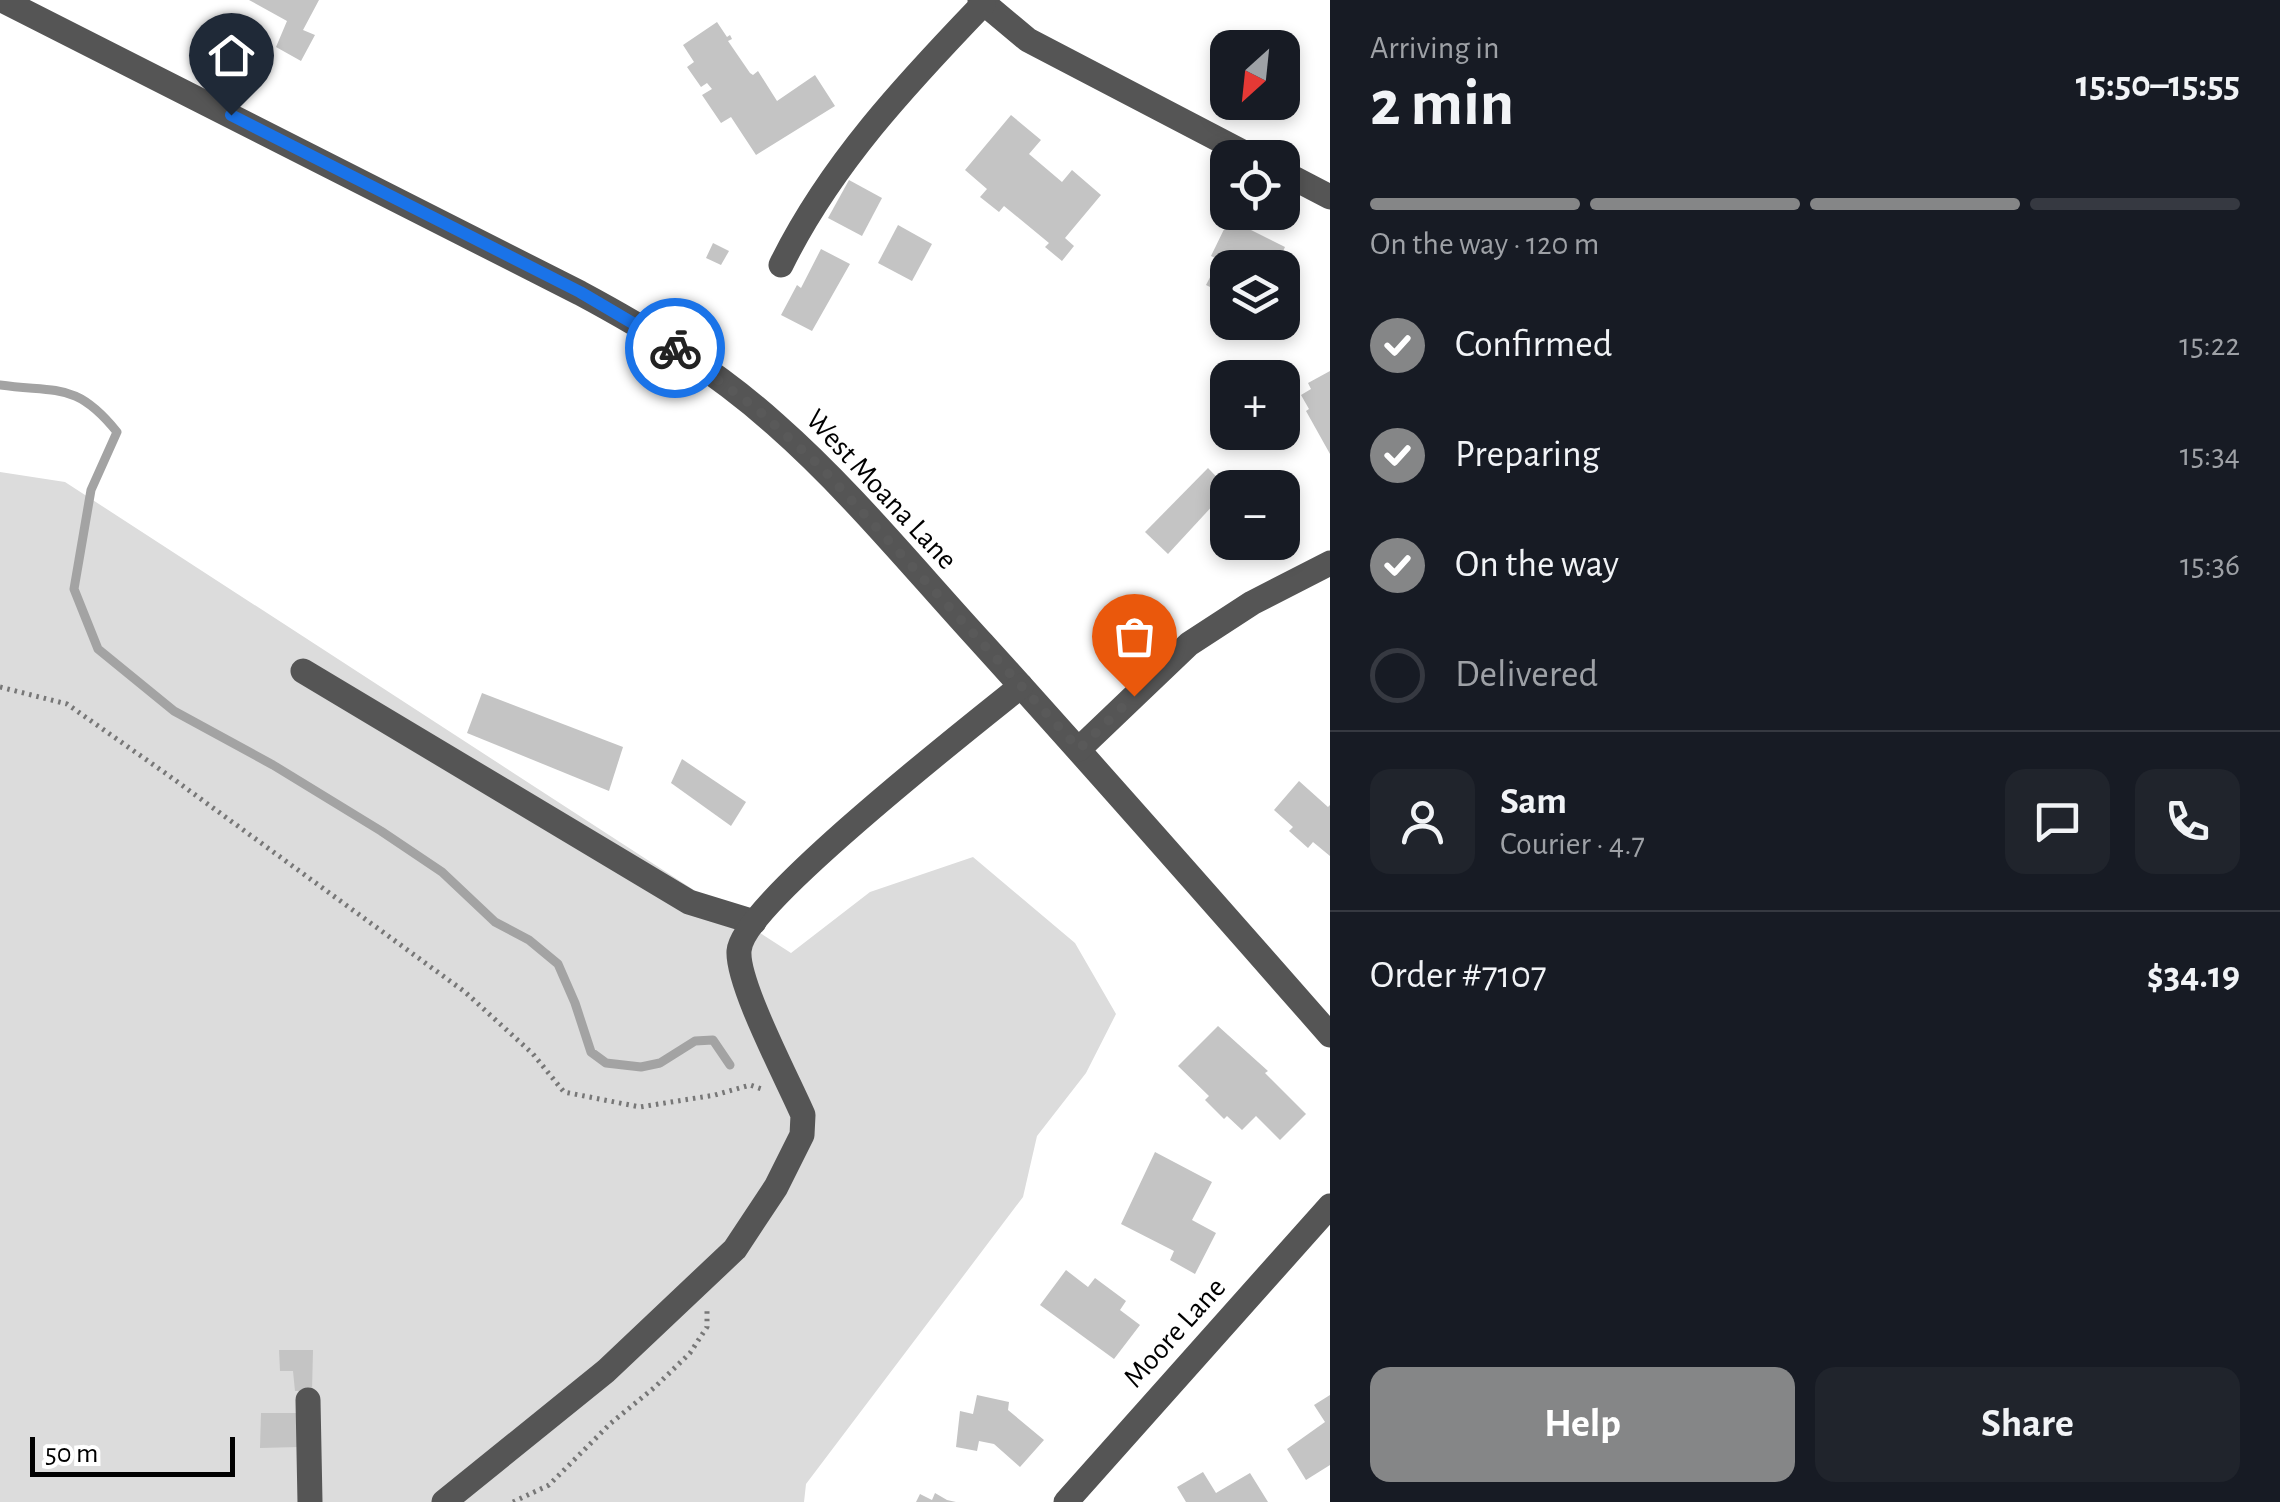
<!DOCTYPE html>
<meta charset="utf-8">
<style>
body{margin:0;font-family:"Alegreya Sans",sans-serif;background:#20242c;color:#f1f3f6;height:100vh;display:flex;flex-direction:column;font-size:38px;white-space:nowrap}
*{box-sizing:border-box;margin:0}
p{font-size:32px;color:#9ea1a6}
.icon{flex:none;width:55px;height:55px;fill:none;stroke:currentColor;stroke-width:2;stroke-linecap:round;stroke-linejoin:round}
.map{position:relative;flex:1;overflow:hidden}
.sheet{display:flex;flex-direction:column;background:#171b24;width:950px}
.sheet>*{flex:none}
.needle{width:65px;rotate:207deg}
.fabs{position:absolute;left:1210px;top:30px;display:grid;gap:20px}
.fabs a{display:grid;place-items:center;width:90px;height:90px;border-radius:20px;background:#171b24;box-shadow:0 5px 15px #0003;font-size:50px}
.scale{position:absolute;left:30px;bottom:25px;width:205px;box-sizing:border-box;padding-left:10px;border:5px solid #000;border-top:0;font-size:28px;line-height:35px;white-space:nowrap;color:#000;-webkit-text-stroke:8px #fff;paint-order:stroke}
.pin{position:absolute;display:grid;place-items:center;width:85px;height:85px;color:#fff;margin:-102px -42px;border-radius:50% 50% 50% 0;rotate:-45deg;box-shadow:0 0 10px #0007}
.pin .icon{rotate:45deg}
.courier{position:absolute;display:grid;place-items:center;width:100px;height:100px;margin:-50px;border:8px solid #1a73e8;border-radius:50%;background:#fff;color:#222;box-shadow:0 2px 12px #0007}
.summary em{font-style:normal;font-weight:700}
.summary div{display:flex;flex-direction:column-reverse}
.summary{display:flex;align-items:center;justify-content:space-between;height:170px;padding:0 40px}
h1{font-size:65px;font-weight:700;line-height:75px}
.bar{display:grid;grid-template-columns:repeat(4,1fr);gap:15px 10px;align-content:center;height:120px;padding:0 40px}
.bar i{height:12px;border-radius:8px;background:#363941}
.bar .active{background:#858687}
.bar p{grid-column:span 4}
.line{display:flex;align-items:center;gap:25px;padding:0 40px;border-top:2px solid #363941}
.line div{flex:1}
.round{display:grid;place-items:center;flex:none;width:105px;height:105px;border-radius:20px;background:#20242c}
ol{padding:0 40px;list-style:none}
li{display:flex;align-items:center;gap:30px;height:110px}
li p{margin-inline-start:auto}
li .icon{padding:10px;border-radius:50%;background:#858687;color:#fff;stroke-width:4}
li:last-child{color:#9ea1a6}
li i{width:55px;height:55px;border:5px solid #363941;border-radius:50%}
.button{display:flex;gap:20px;margin-top:auto;padding:20px 40px}
.button a{flex:1;height:115px;border-radius:20px;background:#858687;color:#fff;font-size:40px;font-weight:700;line-height:115px;text-align:center}
.button a+a{background:#20242c;color:#f1f3f6}
main{display:flex;flex:1;min-height:0}
.map>svg:first-child{display:block}
.green{fill:#dcdcdc}
.lines{fill:none;stroke-linecap:round;stroke-linejoin:round}
.stream{stroke:#a3a3a3;stroke-width:9}
.building{fill:#c4c4c4}
.path{stroke:#777;stroke-width:5;stroke-dasharray:2.5 5;stroke-linecap:butt}
.minor{stroke:#555;stroke-width:25}
.done{stroke:#595959;stroke-width:10;stroke-dasharray:0 18}
.route{stroke:#1a73e8;stroke-width:12}
.labels{text-anchor:middle;stroke-width:10;stroke-linejoin:round;paint-order:stroke}
.street-label{font-size:30px;fill:#000;stroke:#fff}
</style>
<main>
<div class="map">
<svg width="1330" height="1502" viewBox="0 0 1330 1502">
<rect width="100%" height="100%" fill="#fff"/>
<path class="green" d="M0,472L65,482L791,953L870,892L973,857L1075,943L1116,1014L1086,1073L1037,1136L1023,1197L806,1484L804,1502H0Z"/>
<g class="lines">
<path class="stream" d="M0,385C57,393 76,381 117,432L91,490L74,589L98,649L174,711L273,765L381,831L442,872L495,922L529,940L558,964L575,1003L591,1052L606,1063L641,1067L660,1063L695,1041L713,1040L730,1065"/>
</g>
<g class="building">
<path d="M249,0H319L303,30L315,35L301,61L276,47L287,21Z"/>
<path d="M717,22L727,37L730,35L732,39L728,41L750,73L753,75L758,71L777,101L815,75L835,106L756,155L731,117L721,123L702,95L712,89L707,83L701,87L687,67L694,62L683,45Z"/>
<path d="M1011,115L1041,140L1029,154L1062,182L1072,170L1101,195L1065,238L1074,246L1062,261L1045,247L1049,243L1004,206L999,212L980,197L987,189L965,170Z"/>
<path d="M849,180L882,198L862,236L828,218Z"/>
<path d="M1229,219L1285,247L1275,268H1228V296L1206,285L1219,260L1211,256Z"/>
<path d="M898,225L932,244L912,281L878,263Z"/>
<path d="M713,243L729,251L721,265L706,258Z"/>
<path d="M821,249L850,264L812,331L781,315L797,285L801,288Z"/>
<path d="M1330,371V454L1306,411L1309,409L1301,395L1311,389L1308,383Z"/>
<path d="M1208,468L1228,489L1168,554L1145,532Z"/>
<path d="M482,693L623,747L609,791L467,733Z"/>
<path d="M682,759L746,802L731,826L671,783Z"/>
<path d="M1299,781L1328,807L1330,805V856L1313,842L1308,848L1289,831L1293,827L1274,810Z"/>
<path d="M1218,1026L1268,1071L1265,1073L1306,1114L1280,1140L1256,1116L1242,1130L1227,1116L1224,1119L1205,1100L1209,1096L1178,1066Z"/>
<path d="M1155,1152L1212,1182L1192,1220L1216,1233L1195,1274L1170,1260L1174,1251L1121,1224Z"/>
<path d="M1066,1270L1088,1287L1095,1278L1126,1301L1120,1310L1140,1325L1114,1359L1040,1305Z"/>
<path d="M279,1350H313L312,1391H295L293,1371H280Z"/>
<path d="M977,1395L1009,1402L1008,1410L1044,1440L1020,1467L994,1444L979,1441L977,1451L956,1447L960,1411L973,1414Z"/>
<path d="M1330,1395V1465L1306,1480L1287,1449L1325,1422L1314,1405Z"/>
<path d="M261,1413H298L299,1447L260,1448Z"/>
<path d="M1203,1472L1216,1493L1250,1473L1268,1502H1186L1177,1487Z"/>
<path d="M935,1493L947,1500L956,1502H916L920,1494L932,1500Z"/>
</g>
<g class="lines">
<g class="path">
<path d="M0,687L67,704L168,775L465,992L533,1054L564,1092L640,1107L715,1095L750,1085L765,1090"/>
<path d="M513,1502L549,1485L611,1423L655,1387L690,1353L707,1327V1308"/>
</g>
<g class="minor">
<path d="M2,0L580,293C649,330 716,371 775,424C850,490 915,570 983,644C1100,773 1215,904 1330,1035"/>
<path d="M980,0L1028,40L1254,158"/>
<path d="M1282,172L1330,197"/>
<path d="M781,265C830,165 907,83 983,4"/>
<path d="M303,671L689,902L754,922"/>
<path d="M1079,749L1189,644L1252,603L1330,563"/>
<path d="M308,1400L310,1502"/>
<path d="M444,1502L606,1371L735,1249L776,1187L802,1135L803,1115C788,1080 737,984 739,951C742,905 975,723 1021,686"/>
<path d="M1066,1502L1330,1206"/>
</g>
</g>
<g class="lines">
<path class="done" d="M675,348L757,409L822,468L1079,749L1134,696"/>
<path class="route" d="M231,115L580,292L675,348"/>
</g>
<g class="labels">
<g class="street-label">
<text transform="translate(882 489) rotate(47)" y="10">West Moana Lane</text>
<text transform="translate(1174 1332) rotate(-48)" y="10">Moore Lane</text>
</g>
</g>
</svg>
<div class="fabs">
<a><svg class="needle" viewBox="-14 -14 28 28"><path d="M0-13l5 13h-10z" fill="#e53935"/><path d="M0 13l5-13h-10z" fill="#9ea1a6"/></svg></a>
<a><svg class="icon" aria-label="locate" viewBox="0 0 24 24"><circle cx="12" cy="12" r="6"/><path d="M12 2v4M12 18v4M2 12h4M18 12h4"/></svg></a>
<a><svg class="icon" aria-label="layers" viewBox="0 0 24 24"><path d="M12 4l9 5-9 5-9-5zM3 14l9 5 9-5"/></svg></a>
<a>+</a>
<a>−</a>
</div>
<div class="scale">50 m</div>
<div class="pin" style="left:1134px;top:696px;background:#ea580c"><svg class="icon" aria-label="bag" viewBox="0 0 24 24"><path d="M5 8h14l-1 12H6zM9 8a3 3 0 0 1 6 0"/></svg></div>
<div class="pin" style="left:231px;top:115px;background:#1f2937"><svg class="icon" aria-label="home" viewBox="0 0 24 24"><path d="M3 11l9-7 9 7M6 9v11h12V9"/></svg></div>
<div class="courier" style="left:675px;top:348px"><svg class="icon" aria-label="bike" viewBox="0 0 24 24"><circle cx="6" cy="16" r="4"/><circle cx="18" cy="16" r="4"/><path d="M6 16l4-8h5l3 8M10 8l3 8H6M13 5h3"/></svg></div>
</div>
<section class="sheet">
<div class="summary"><div><h1>2 min</h1><p>Arriving in</p></div><em>15:50–15:55</em></div>
<div class="bar"><i class="active"></i><i class="active"></i><i class="active"></i><i></i><p>On the way · 120 m</p></div>
<ol>
<li><svg class="icon" aria-label="check" viewBox="0 0 24 24"><path d="M5 12l5 5 9-10"/></svg>Confirmed<p>15:22</p></li>
<li><svg class="icon" aria-label="check" viewBox="0 0 24 24"><path d="M5 12l5 5 9-10"/></svg>Preparing<p>15:34</p></li>
<li><svg class="icon" aria-label="check" viewBox="0 0 24 24"><path d="M5 12l5 5 9-10"/></svg>On the way<p>15:36</p></li>
<li><i></i>Delivered</li>
</ol>
<div class="line" style="height:180px"><a class="round"><svg class="icon" aria-label="person" viewBox="0 0 24 24"><circle cx="12" cy="8" r="4"/><path d="M4 21q1-7 8-7t8 7"/></svg></a><div><b>Sam</b><p>Courier · 4.7</p></div><a class="round"><svg class="icon" aria-label="chat" viewBox="0 0 24 24"><path d="M4 5h16v11H9l-5 4z"/></svg></a><a class="round"><svg class="icon" aria-label="phone" viewBox="0 0 24 24"><path d="M5 4h4l2 5-3 2q2 4 5 5l2-3 5 2v4C11 20 4 13 5 4z"/></svg></a></div>
<div class="line" style="height:130px"><div>Order #7107</div><b>$34.19</b></div>
<div class="button"><a>Help</a><a>Share</a></div>
</section>
</main>
